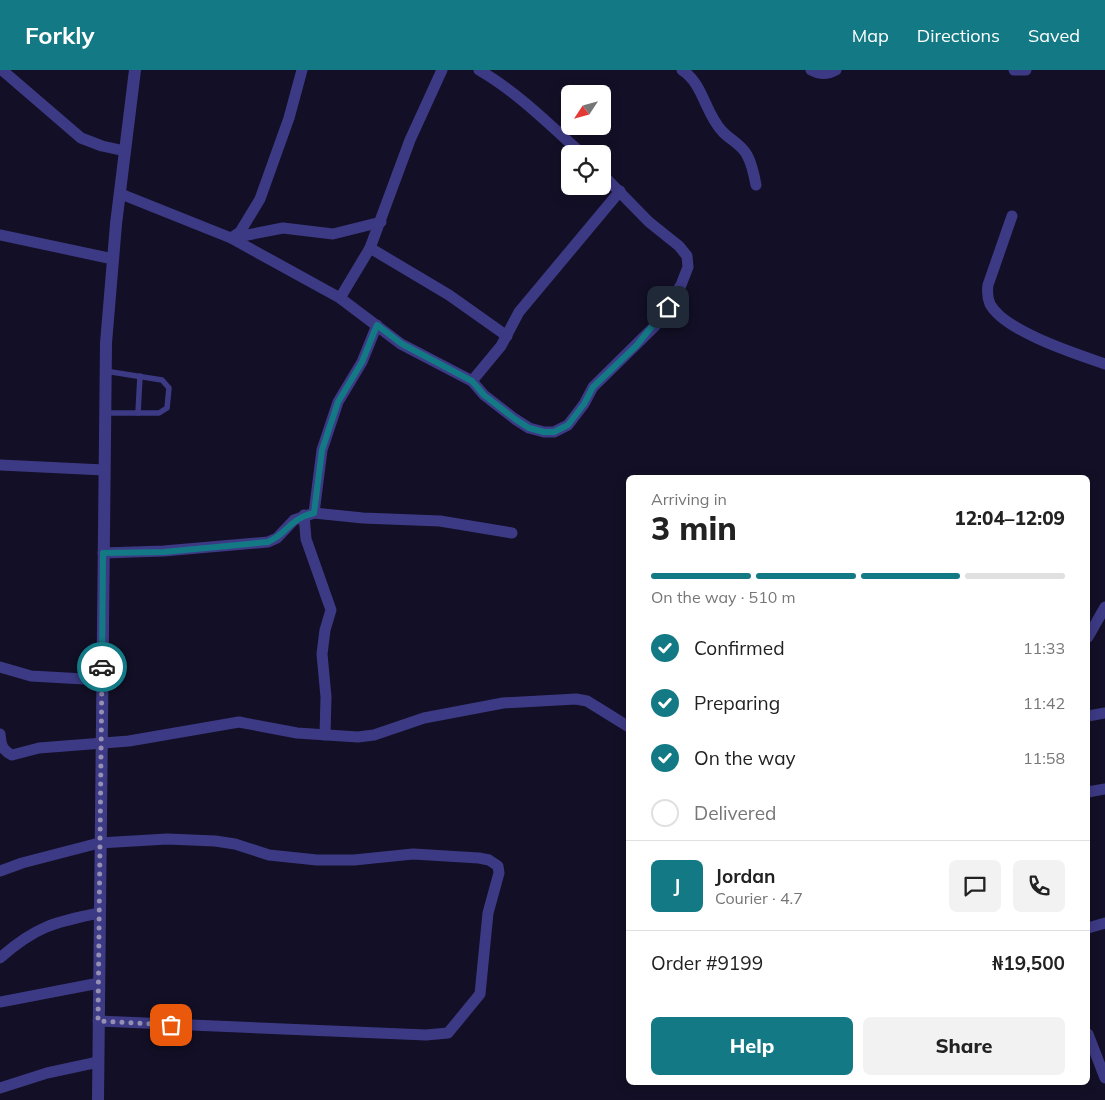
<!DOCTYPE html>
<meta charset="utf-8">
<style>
body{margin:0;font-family:Mulish,sans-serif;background:#f2f2f2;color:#222;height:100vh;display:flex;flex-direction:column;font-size:19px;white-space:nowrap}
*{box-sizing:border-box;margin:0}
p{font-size:16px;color:#767676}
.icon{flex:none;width:28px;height:28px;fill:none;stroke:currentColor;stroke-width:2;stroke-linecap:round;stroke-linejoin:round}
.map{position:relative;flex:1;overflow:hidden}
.details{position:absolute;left:626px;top:405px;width:464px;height:610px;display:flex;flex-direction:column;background:#fff;border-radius:8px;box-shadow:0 2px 12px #0003}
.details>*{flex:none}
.needle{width:32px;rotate:234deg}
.controls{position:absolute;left:561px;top:15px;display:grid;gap:10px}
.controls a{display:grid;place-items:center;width:50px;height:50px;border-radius:8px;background:#fff;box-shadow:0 2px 12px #0003;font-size:25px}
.pin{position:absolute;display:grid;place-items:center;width:42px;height:42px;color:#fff;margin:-21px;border-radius:10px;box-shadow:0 2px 8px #0006}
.courier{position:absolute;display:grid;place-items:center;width:50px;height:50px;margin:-25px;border:4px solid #137a85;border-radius:50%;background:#fff;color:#222;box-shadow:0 1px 6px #0007}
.overview em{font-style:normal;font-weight:800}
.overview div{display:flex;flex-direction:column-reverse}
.overview{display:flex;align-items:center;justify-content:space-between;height:85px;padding:0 25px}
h1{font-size:32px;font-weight:800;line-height:38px}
.bar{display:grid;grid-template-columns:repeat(4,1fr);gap:8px 5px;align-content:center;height:60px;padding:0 25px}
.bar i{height:6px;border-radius:4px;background:#e0e0e0}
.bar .selected{background:#137a85}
.bar p{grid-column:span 4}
.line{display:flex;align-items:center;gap:12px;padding:0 25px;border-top:1px solid #e0e0e0}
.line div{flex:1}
.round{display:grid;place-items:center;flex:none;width:52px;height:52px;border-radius:8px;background:#f2f2f2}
ol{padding:0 25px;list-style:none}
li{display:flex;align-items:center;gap:15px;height:55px}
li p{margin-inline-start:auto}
li .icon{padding:5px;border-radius:50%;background:#137a85;color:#fff;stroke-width:4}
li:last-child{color:#767676}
li i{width:28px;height:28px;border:2px solid #e0e0e0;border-radius:50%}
.primary-button{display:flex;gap:10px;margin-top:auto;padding:10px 25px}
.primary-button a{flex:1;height:58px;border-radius:8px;background:#137a85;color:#fff;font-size:20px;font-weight:800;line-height:58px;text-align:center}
.primary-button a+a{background:#f2f2f2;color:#222}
header{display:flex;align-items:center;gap:30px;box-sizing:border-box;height:70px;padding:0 25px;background:#137a85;color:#fff}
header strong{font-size:24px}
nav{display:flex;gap:28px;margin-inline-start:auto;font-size:18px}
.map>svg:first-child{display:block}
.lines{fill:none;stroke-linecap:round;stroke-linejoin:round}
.service{stroke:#3d3a85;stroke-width:5.5}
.minor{stroke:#3d3a85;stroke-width:11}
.tertiary{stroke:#3d3a85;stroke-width:12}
.done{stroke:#948fb3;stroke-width:5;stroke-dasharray:0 9}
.route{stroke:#137a85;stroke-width:6}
</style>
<header>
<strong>Forkly</strong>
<nav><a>Map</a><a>Directions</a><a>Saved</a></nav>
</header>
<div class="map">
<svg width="1105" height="1030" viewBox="0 0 1105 1030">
<rect width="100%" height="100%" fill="#130f26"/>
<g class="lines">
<g class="service">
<path d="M105,343H159L167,338L169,318L162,310L105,301"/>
<path d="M138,343L140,306"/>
</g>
<g class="minor">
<path d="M2,0L81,68L102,76L125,81"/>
<path d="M479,0C517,22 549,54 582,84"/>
<path d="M682,0C703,13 705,43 722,61C730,70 741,74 747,85C752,94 754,104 756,115"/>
<path d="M811,0C820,5 827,5 836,0"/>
<path d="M1014,0H1026"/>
<path d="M121,124L231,168L340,228L401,274L472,311L484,325L515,349L529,358L544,362H554L568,355L584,334L593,317L655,256L681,215L688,197L687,186L679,176L649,152L602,104"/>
<path d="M1012,146L988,215C987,222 987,227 990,234C1004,261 1076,284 1105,294"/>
<path d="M0,165L113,189"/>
<path d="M231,168L240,162L260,129L289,48L302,0"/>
<path d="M232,168L283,158L333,164L381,152"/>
<path d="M370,178L449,225L507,266"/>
<path d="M340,228L370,178L410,70L442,0"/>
<path d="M472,311L501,276L519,242L620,121"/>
<path d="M0,395L104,400"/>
<path d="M314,443L322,380L338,332L362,292L377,255"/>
<path d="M304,445L306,469L331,540L325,560L322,584L326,627L325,665"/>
<path d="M103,483L164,481L268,472L277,468L294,450L314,443L363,448L440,451L512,463"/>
<path d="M1088,567L1105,537"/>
<path d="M0,597L31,606L102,610"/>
<path d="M1088,646L1105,643"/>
<path d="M0,664C1,675 2,680 12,685L39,678L129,671L239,652L297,663L358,667L374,665L424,648L503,633L576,629L587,631L629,657"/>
<path d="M1088,722L1105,719"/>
<path d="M0,801L22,793L99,773L167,769L215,771L235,774L269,785L317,790H354L413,784L479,788L489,790L498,796L499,803L488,843L480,924L448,963L426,965L98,951"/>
<path d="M1088,858L1105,853"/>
<path d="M0,888C35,857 54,852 99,843"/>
<path d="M0,932L99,913"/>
<path d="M1088,964L1105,1008"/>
<path d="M0,1018L47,1003L98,992"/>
</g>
<path class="tertiary" d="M98,1030L106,273L116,154L135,0"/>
</g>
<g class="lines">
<path class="done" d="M102,597L98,951L171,955"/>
<path class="route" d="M102,597L103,483L164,482L268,472C288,463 289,449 314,443L322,380L338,332L362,292L377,255L402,274L472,311L484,325L515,349L529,358L544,362H554L568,355L584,334L593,317L636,276L668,237"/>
</g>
</svg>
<div class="controls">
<a><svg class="needle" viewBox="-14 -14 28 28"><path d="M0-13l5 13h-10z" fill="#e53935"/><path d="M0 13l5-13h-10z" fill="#767676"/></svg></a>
<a><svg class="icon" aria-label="locate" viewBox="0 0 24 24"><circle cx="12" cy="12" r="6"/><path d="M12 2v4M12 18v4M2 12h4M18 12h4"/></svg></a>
</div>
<div class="pin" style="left:171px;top:955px;background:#ea580c"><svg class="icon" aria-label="bag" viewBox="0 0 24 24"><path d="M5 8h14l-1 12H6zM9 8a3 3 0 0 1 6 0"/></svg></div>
<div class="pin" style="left:668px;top:237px;background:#1f2937"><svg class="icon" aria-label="home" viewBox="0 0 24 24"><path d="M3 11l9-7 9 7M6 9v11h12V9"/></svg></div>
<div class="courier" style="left:102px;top:597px"><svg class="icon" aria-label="car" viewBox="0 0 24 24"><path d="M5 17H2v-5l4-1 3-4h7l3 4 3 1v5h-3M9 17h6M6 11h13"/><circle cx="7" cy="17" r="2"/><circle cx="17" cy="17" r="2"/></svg></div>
<section class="details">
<div class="overview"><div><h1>3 min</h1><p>Arriving in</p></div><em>12:04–12:09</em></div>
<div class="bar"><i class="selected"></i><i class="selected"></i><i class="selected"></i><i></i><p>On the way · 510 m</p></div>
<ol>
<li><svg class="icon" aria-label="check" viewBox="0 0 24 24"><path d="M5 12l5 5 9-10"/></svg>Confirmed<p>11:33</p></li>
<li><svg class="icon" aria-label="check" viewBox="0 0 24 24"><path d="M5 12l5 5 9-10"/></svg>Preparing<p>11:42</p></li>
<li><svg class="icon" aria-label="check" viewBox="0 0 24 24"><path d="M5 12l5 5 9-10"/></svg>On the way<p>11:58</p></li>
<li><i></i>Delivered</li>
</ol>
<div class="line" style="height:90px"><b class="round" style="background:#137a85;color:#fff">J</b><div><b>Jordan</b><p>Courier · 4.7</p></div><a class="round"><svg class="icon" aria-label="chat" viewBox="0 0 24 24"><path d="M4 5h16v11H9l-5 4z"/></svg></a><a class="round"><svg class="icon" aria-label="phone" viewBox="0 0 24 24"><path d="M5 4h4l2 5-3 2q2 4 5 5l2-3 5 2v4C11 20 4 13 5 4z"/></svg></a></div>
<div class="line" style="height:65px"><div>Order #9199</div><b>₦19,500</b></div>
<div class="primary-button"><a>Help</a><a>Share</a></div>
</section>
</div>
